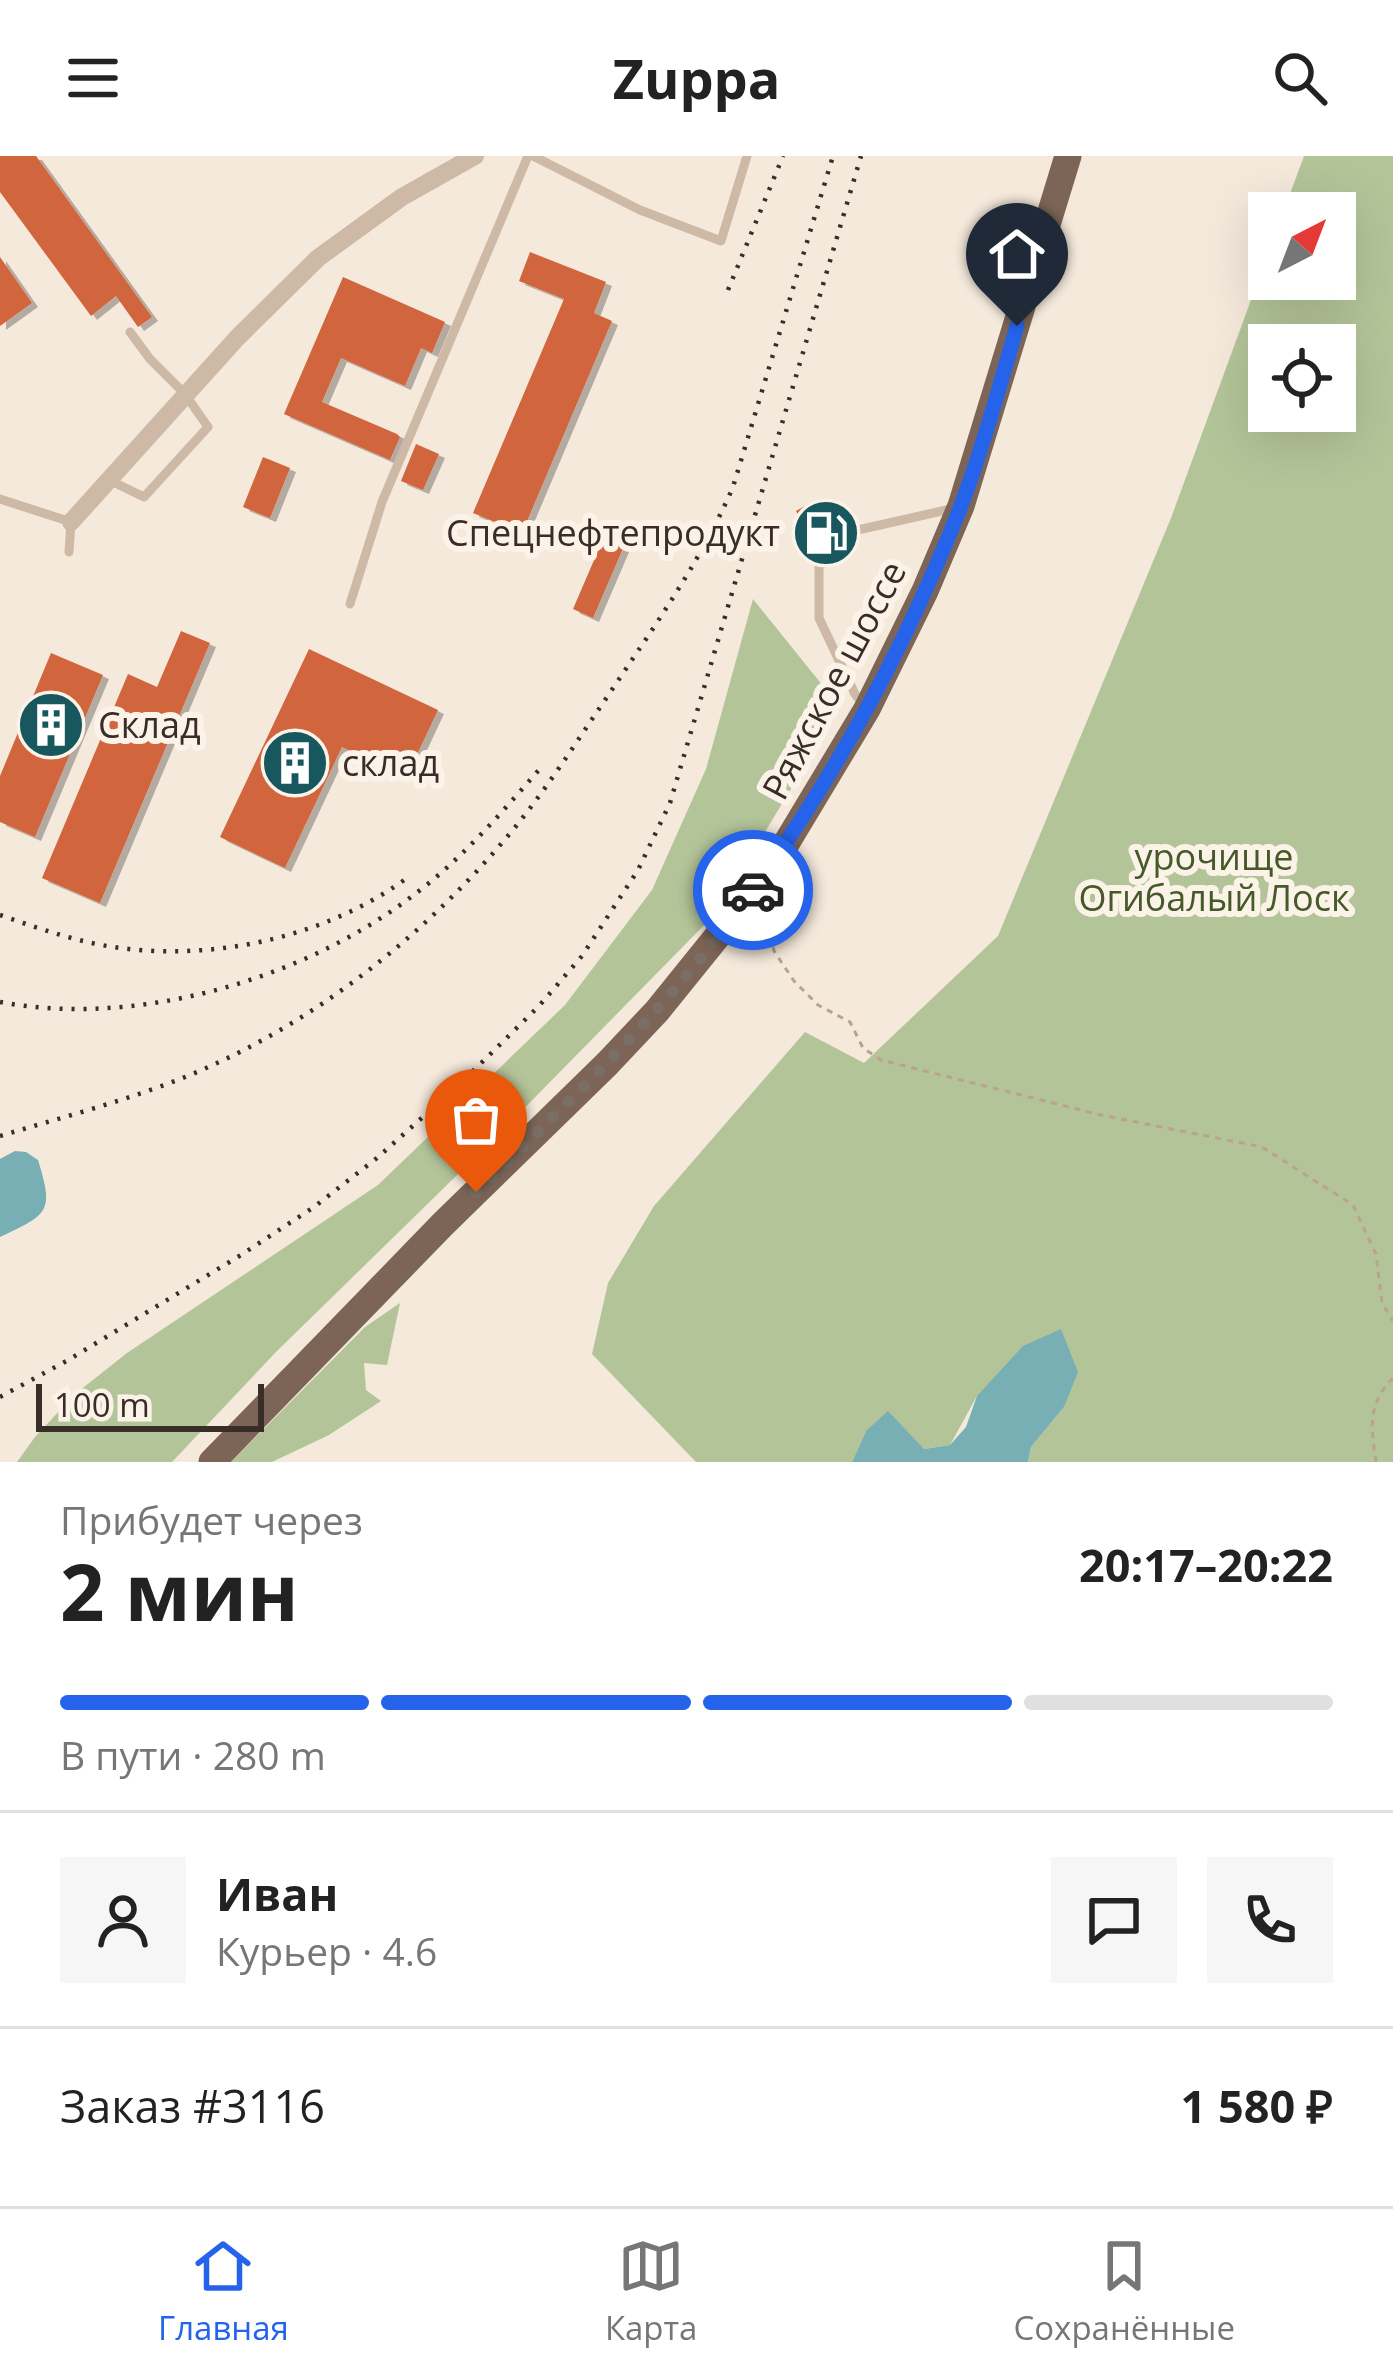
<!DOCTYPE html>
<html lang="ru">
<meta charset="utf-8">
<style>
body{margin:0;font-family:"Open Sans",sans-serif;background:#f6f6f6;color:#222;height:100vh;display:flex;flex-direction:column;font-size:45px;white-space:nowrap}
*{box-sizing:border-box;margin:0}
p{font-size:39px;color:#767676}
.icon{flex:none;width:66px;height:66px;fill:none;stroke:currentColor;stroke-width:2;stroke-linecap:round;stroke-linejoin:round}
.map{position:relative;height:1306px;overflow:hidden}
.details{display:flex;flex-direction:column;background:#fff;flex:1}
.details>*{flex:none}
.needle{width:78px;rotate:42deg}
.fabs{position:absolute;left:1248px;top:36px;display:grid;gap:24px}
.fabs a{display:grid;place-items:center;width:108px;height:108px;border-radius:0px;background:#fff;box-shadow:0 12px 48px #0002;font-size:60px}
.scale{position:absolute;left:36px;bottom:30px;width:228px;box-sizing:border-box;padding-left:12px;border:6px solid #392d27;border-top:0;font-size:33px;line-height:42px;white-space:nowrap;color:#392d27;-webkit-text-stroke:9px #fbf3e8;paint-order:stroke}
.pin{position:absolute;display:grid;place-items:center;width:102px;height:102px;color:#fff;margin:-123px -51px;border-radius:50% 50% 50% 0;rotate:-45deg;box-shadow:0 0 12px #0007}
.pin .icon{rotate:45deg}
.courier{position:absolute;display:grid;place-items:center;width:120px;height:120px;margin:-60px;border:9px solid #2563eb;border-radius:50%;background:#fff;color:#222;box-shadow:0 3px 15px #0007}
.head em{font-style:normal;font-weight:700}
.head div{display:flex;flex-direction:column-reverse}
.head{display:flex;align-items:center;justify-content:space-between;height:204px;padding:0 60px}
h1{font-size:78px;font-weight:700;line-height:90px}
.bar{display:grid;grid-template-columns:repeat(4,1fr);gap:18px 12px;align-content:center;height:144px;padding:0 60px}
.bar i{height:15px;border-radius:9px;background:#e0e0e0}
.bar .active{background:#2563eb}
.bar p{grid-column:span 4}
.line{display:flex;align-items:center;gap:30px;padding:0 60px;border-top:3px solid #e0e0e0}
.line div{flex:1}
.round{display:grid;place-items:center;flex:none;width:126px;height:126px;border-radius:0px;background:#f6f6f6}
header{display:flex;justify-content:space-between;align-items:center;height:156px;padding:0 60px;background:#fff;font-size:54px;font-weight:700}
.dock{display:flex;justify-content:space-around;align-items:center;height:168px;border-top:3px solid #e0e0e0;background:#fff;font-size:33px;color:#767676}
.dock a{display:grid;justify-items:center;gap:6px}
.dock .active{color:#2563eb}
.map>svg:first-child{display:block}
.green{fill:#b4c499;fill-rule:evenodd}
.water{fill:#77afb4}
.building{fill:#d1653c;filter:url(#shadow)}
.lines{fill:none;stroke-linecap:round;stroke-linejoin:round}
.path{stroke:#b9a38f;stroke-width:3;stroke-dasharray:6 6;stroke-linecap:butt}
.service{stroke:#cdb9a5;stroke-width:9}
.minor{stroke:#cdb9a5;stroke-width:18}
.primary{stroke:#7c6557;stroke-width:27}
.rail{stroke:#392d27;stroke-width:4.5;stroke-dasharray:3 9;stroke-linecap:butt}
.done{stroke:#7a6f66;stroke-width:12;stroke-dasharray:0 21.6}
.route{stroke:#2563eb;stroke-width:15}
.labels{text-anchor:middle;stroke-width:12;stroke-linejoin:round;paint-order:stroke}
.poi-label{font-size:36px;fill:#392d27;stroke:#fbf3e8;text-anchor:start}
.street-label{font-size:36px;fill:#392d27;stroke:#fbf3e8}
.park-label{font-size:36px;fill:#465929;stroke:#fbf3e8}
</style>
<header><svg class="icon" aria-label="menu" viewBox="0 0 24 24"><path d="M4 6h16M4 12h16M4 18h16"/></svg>Zuppa<svg class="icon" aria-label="search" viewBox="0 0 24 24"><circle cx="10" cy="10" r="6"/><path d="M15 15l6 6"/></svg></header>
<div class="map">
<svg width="1393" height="1306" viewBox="0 0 1393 1306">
<defs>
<filter id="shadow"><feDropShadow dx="6" dy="4" stdDeviation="0" flood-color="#0004"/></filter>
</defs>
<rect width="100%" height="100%" fill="#f4e9db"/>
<g class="green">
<path d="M1304,0H1393V1306H1028L1031,1291L1064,1251L977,1240L950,1289L924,1293L866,1275L852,1306H696L592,1198L608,1127L654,1050L805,876L864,907L998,780L1171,362L1269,95V123H1335V57H1283ZM1269,189H1335V255H1269Z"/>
<path d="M753,443L840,551L717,756L495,982L276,1196L172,1306H17L35,1281L74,1239L127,1197L378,1029L565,849L652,734L706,613Z"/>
<path d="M400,1147L387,1209L364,1207L366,1234L381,1245L329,1279L272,1306H231L365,1171Z"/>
</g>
<g class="water">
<path d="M15,995L26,996L38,1004C54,1056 49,1058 0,1081V1003Z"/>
<path d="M1061,1173L1078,1216L1064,1251L1031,1291L1028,1306H852L866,1275L888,1255L924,1293L950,1289L966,1271L977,1240L1023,1190Z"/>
</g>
<g class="building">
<path d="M0,0H36L152,161L138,171L116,140L91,160L0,36Z"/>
<path d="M530,96L606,126L594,157L612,165L522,377L473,357L564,143L519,125Z"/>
<path d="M0,101L32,147L0,170Z"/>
<path d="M343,121L445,166L432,197L421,192L405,230L341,202L322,246L397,278L400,281L390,304L284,258Z"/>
<path d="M416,288L439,298L423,334L401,325Z"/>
<path d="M263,301L290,312L270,362L243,351Z"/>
<path d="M812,346L832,382L820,396L796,355Z"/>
<path d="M607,374L627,383L593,462L573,453Z"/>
<path d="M181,475L210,487L100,747L42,722L128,518L157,531Z"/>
<path d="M309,493L438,554L406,622L342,591L285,712L220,681Z"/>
<path d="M51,497L103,519L35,681L0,666V620Z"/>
</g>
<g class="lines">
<g class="path">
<path d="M766,756L774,795L794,825L818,849L850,866L863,892L881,904L1101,959L1262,991L1353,1049L1376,1098L1382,1147L1393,1165"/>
<path d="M1376,1306C1371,1270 1367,1249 1393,1222"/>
</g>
<g class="service">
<path d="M533,0L640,54L721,85L747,0"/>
<path d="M109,324L144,341L208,271L185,238L150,203L130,176"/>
<path d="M0,343L71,366L69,396"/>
<path d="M350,448L382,346L528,0"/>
<path d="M865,552L855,538L819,462V411L849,376L955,352"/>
</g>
<path class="minor" d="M71,366L237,182L318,102L402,41L475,0"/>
<path class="primary" d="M212,1306L443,1068L607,908L657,855L741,751L784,691L867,553L925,435L961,350L1068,0"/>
<g class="rail">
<path d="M728,134L783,0"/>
<path d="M0,759C26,768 52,777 79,784C188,812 321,787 411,719"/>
<path d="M0,846C137,872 305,823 415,738C463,702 504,654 544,608"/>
<path d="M0,980C63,961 129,944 190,919C310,869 417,786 501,688C541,642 573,591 607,541C653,472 700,407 733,331L833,0"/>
<path d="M0,1241L70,1203L241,1099L314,1051L377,1002L463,925L539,850L582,800L638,714L670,647L861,0"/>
</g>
</g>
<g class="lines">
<path class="done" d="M476,1036C574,941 673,847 753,734"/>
<path class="route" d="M753,734C837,617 906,489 959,355C982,295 999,232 1017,170"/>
</g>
<defs>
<g id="fuel-disc" transform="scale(3.45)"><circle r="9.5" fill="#19575e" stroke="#fbf3e8"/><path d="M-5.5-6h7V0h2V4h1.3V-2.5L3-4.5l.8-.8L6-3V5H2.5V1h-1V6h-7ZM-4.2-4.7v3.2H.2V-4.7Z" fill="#fff"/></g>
<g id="building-disc" transform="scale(3.45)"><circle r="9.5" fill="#19575e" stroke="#fbf3e8"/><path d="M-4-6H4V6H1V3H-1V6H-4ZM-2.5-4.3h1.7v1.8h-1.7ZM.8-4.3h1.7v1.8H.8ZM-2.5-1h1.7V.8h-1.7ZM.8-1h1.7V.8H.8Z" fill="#fff"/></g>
</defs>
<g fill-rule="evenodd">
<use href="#fuel-disc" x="826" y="377"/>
<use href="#building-disc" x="51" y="569"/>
<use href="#building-disc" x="295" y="607"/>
</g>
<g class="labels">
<g class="poi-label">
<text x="780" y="390" text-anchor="end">Спецнефтепродукт</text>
<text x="98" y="582">Склад</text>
<text x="342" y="620">склад</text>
</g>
<g class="street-label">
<text transform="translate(834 524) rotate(-62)" y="13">Ряжское шоссе</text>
</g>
<g class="park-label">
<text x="1214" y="714">урочище<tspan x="1214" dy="41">Огибалый Лоск</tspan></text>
</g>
</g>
</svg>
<div class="fabs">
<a><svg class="needle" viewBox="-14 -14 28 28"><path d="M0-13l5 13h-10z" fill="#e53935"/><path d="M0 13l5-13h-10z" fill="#767676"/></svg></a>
<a><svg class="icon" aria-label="locate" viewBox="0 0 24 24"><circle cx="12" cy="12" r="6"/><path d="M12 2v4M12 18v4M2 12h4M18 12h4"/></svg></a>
</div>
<div class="scale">100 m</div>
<div class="pin" style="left:476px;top:1036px;background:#ea580c"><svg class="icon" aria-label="bag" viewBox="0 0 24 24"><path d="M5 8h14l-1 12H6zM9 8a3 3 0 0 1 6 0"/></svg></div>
<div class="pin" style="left:1017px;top:170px;background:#1f2937"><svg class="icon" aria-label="home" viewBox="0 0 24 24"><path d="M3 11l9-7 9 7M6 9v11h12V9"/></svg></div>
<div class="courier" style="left:753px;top:734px"><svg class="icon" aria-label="car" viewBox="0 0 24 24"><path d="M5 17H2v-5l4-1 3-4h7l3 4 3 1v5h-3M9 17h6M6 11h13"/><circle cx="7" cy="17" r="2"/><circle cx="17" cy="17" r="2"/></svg></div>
</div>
<section class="details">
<div class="head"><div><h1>2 мин</h1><p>Прибудет через</p></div><em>20:17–20:22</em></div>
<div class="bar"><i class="active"></i><i class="active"></i><i class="active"></i><i></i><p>В пути · 280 m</p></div>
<div class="line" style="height:216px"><a class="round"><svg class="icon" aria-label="person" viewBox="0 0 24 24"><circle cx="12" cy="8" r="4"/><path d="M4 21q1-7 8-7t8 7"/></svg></a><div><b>Иван</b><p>Курьер · 4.6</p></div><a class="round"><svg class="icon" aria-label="chat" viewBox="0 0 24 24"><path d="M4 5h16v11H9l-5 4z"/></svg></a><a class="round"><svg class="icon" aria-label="phone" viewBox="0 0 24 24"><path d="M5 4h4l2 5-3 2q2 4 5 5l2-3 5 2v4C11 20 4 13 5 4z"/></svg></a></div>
<div class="line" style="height:156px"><div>Заказ #3116</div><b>1 580 ₽</b></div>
</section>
<nav class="dock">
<a class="active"><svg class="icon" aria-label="home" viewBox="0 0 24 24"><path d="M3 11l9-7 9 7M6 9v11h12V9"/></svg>Главная</a>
<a><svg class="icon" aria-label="map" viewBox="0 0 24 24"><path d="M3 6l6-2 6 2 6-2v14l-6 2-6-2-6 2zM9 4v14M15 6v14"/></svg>Карта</a>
<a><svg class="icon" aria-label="saved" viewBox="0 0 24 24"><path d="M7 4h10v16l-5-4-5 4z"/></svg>Сохранённые</a>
</nav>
